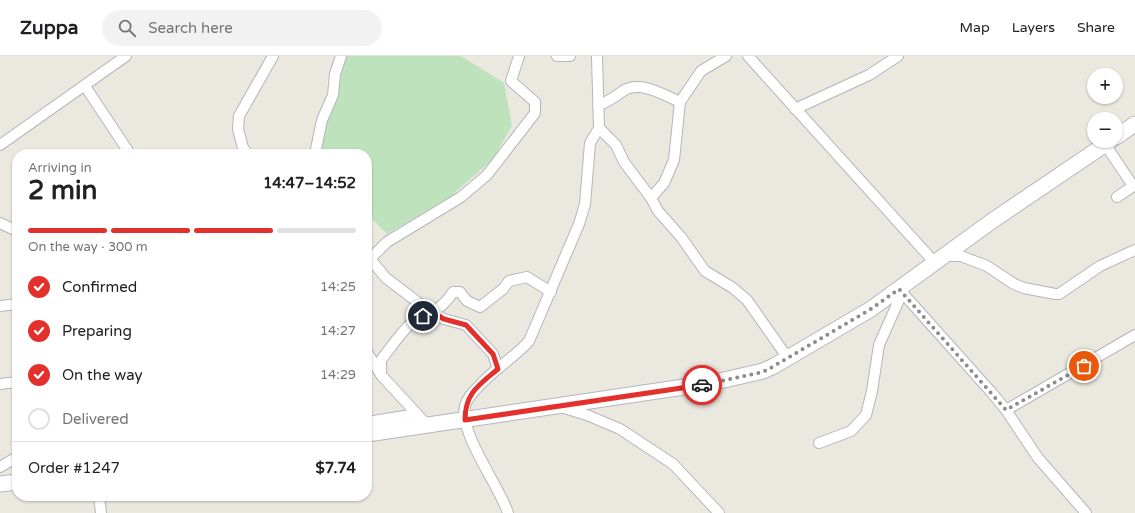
<!DOCTYPE html>
<meta charset="utf-8">
<style>
body{margin:0;font-family:"Varela Round",sans-serif;background:#f2f2f2;color:#202124;height:100vh;display:flex;flex-direction:column;font-size:15px;white-space:nowrap}
*{box-sizing:border-box;margin:0}
p{font-size:13px;color:#757577}
.icon{flex:none;width:22px;height:22px;fill:none;stroke:currentColor;stroke-width:2;stroke-linecap:round;stroke-linejoin:round}
.map{position:relative;flex:1;overflow:hidden}
.drawer{position:absolute;left:12px;top:93px;width:360px;height:352px;display:flex;flex-direction:column;background:#fff;border-radius:16px;box-shadow:0 1px 3px #0004}
.drawer>*{flex:none}
.buttons{position:absolute;left:1087px;top:12px;display:grid;gap:8px}
.buttons a{display:grid;place-items:center;width:36px;height:36px;border-radius:50%;background:#fff;box-shadow:0 1px 3px #0004;font-size:20px}
.pin{position:absolute;display:grid;place-items:center;width:34px;height:34px;color:#fff;margin:-17px;border:2px solid #fff;border-radius:50%;box-shadow:0 1px 4px #0007}
.courier{position:absolute;display:grid;place-items:center;width:40px;height:40px;margin:-20px;border:3px solid #e4302d;border-radius:50%;background:#fff;color:#222;box-shadow:0 1px 5px #0007}
.headline em{font-style:normal;font-weight:700}
.headline div{display:flex;flex-direction:column-reverse}
.headline{display:flex;align-items:center;justify-content:space-between;height:68px;padding:0 16px}
h1{font-size:26px;font-weight:700;line-height:30px}
.bar{display:grid;grid-template-columns:repeat(4,1fr);gap:6px 4px;align-content:center;height:48px;padding:0 16px}
.bar i{height:5px;border-radius:3px;background:#e0e0e0}
.bar .active{background:#e4302d}
.bar p{grid-column:span 4}
.line{display:flex;align-items:center;gap:10px;padding:0 16px;border-top:1px solid #e0e0e0}
.line div{flex:1}
ol{padding:0 16px;list-style:none}
li{display:flex;align-items:center;gap:12px;height:44px}
li p{margin-inline-start:auto}
li .icon{padding:4px;border-radius:50%;background:#e4302d;color:#fff;stroke-width:4}
li:last-child{color:#757577}
li i{width:22px;height:22px;border:2px solid #e0e0e0;border-radius:50%}
header{display:flex;align-items:center;gap:24px;box-sizing:border-box;height:56px;padding:0 20px;background:#fff;border-bottom:1px solid #e0e0e0}
header strong{font-size:19px}
nav{display:flex;gap:22px;margin-inline-start:auto;font-size:14px}
.search{width:280px;height:36px;background:#f2f2f2;display:flex;align-items:center;gap:10px;box-sizing:border-box;padding:0 14px;border-radius:22px;color:#757577;font-size:15px}
.map>svg:first-child{display:block}
.green{fill:#bee3bc}
.lines{fill:none;stroke-linecap:round;stroke-linejoin:round}
.minor-casing{stroke:#b3b6ba;stroke-width:12}
.secondary-casing{stroke:#b3b7bc;stroke-width:17}
.minor{stroke:#fff;stroke-width:10}
.secondary{stroke:#fff;stroke-width:15}
.done{stroke:#8b8e8d;stroke-width:4;stroke-dasharray:0 7.2}
.route{stroke:#e4302d;stroke-width:5}
</style>
<header>
<strong>Zuppa</strong>
<div class="search"><svg class="icon" aria-label="search" viewBox="0 0 24 24"><circle cx="10" cy="10" r="6"/><path d="M15 15l6 6"/></svg>Search here</div>
<nav><a>Map</a><a>Layers</a><a>Share</a></nav>
</header>
<div class="map">
<svg width="1135" height="457" viewBox="0 0 1135 457">
<rect width="100%" height="100%" fill="#ebe8e0"/>
<path class="green" d="M347,0H461L504,27L512,70L493,103L451,140L387,178L367,158V98H317L343,7Z"/>
<g class="lines">
<g class="minor-casing">
<g id="minor">
<path d="M557,0H570"/>
<path d="M748,0L935,207"/>
<path d="M85,30L130,98"/>
<path d="M598,49C609,46 614,41 623,35C640,24 664,39 680,46"/>
<path d="M795,53L869,19L898,0"/>
<path d="M599,72L616,89L624,106L651,142L658,155L681,181L705,215L733,232L747,244L787,301"/>
<path d="M1105,88L1133,130"/>
<path d="M0,89L126,0"/>
<path d="M248,98L243,92L238,73L239,60L273,0"/>
<path d="M315,98L322,64L333,39L335,18L341,0"/>
<path d="M1117,141L1135,129"/>
<path d="M651,142L664,127L674,104L680,46L701,15L726,0"/>
<path d="M0,167L17,175"/>
<path d="M945,200H961L987,210L1014,228L1024,232L1055,238H1059L1100,210L1135,194"/>
<path d="M370,203L387,186L461,141L487,119L535,57V46L511,25L519,0"/>
<path d="M367,205L370,203L386,222L432,257L444,263L466,269L493,298L498,313"/>
<path d="M899,233L992,337L1006,354L1038,402L1086,457"/>
<path d="M0,250L17,248"/>
<path d="M367,296L381,319L428,370"/>
<path d="M381,319V304C389,294 407,268 416,263C433,253 440,256 453,236H460L467,245L480,251L503,233L509,225L527,221L551,236"/>
<path d="M0,328L17,326"/>
<path d="M561,351L587,359L620,373L673,408L719,457"/>
<path d="M1006,354L1135,279"/>
<path d="M367,366L417,358"/>
<path d="M819,387L851,375L866,359L872,335L879,289L902,237"/>
<path d="M0,411L17,401"/>
<path d="M99,440L101,457"/>
<path d="M508,457C499,429 459,378 465,350C467,342 473,336 479,330C494,313 514,302 529,285L579,168L585,148L590,87L599,72L597,0"/>
</g>
</g>
<g class="secondary-casing">
<g id="secondary">
<path d="M1116,81L1135,68"/>
<path d="M367,378L711,327L763,315L774,310L871,253L992,165L1110,85"/>
<path d="M0,428L17,426"/>
</g>
</g>
<use href="#minor" class="minor"/>
<use href="#secondary" class="secondary"/>
</g>
<g class="lines">
<path class="done" d="M702,329L763,316L774,310L871,253L899,233L1006,354L1084,310"/>
<path class="route" d="M423,260L432,256L444,263L466,269L493,298L498,313C479,329 465,337 465,364L702,329"/>
</g>
</svg>
<div class="buttons">
<a>+</a>
<a>−</a>
</div>
<div class="pin" style="left:1084px;top:310px;background:#ea580c"><svg class="icon" aria-label="bag" viewBox="0 0 24 24"><path d="M5 8h14l-1 12H6zM9 8a3 3 0 0 1 6 0"/></svg></div>
<div class="pin" style="left:423px;top:260px;background:#1f2937"><svg class="icon" aria-label="home" viewBox="0 0 24 24"><path d="M3 11l9-7 9 7M6 9v11h12V9"/></svg></div>
<div class="courier" style="left:702px;top:329px"><svg class="icon" aria-label="car" viewBox="0 0 24 24"><path d="M5 17H2v-5l4-1 3-4h7l3 4 3 1v5h-3M9 17h6M6 11h13"/><circle cx="7" cy="17" r="2"/><circle cx="17" cy="17" r="2"/></svg></div>
<section class="drawer">
<div class="headline"><div><h1>2 min</h1><p>Arriving in</p></div><em>14:47–14:52</em></div>
<div class="bar"><i class="active"></i><i class="active"></i><i class="active"></i><i></i><p>On the way · 300 m</p></div>
<ol>
<li><svg class="icon" aria-label="check" viewBox="0 0 24 24"><path d="M5 12l5 5 9-10"/></svg>Confirmed<p>14:25</p></li>
<li><svg class="icon" aria-label="check" viewBox="0 0 24 24"><path d="M5 12l5 5 9-10"/></svg>Preparing<p>14:27</p></li>
<li><svg class="icon" aria-label="check" viewBox="0 0 24 24"><path d="M5 12l5 5 9-10"/></svg>On the way<p>14:29</p></li>
<li><i></i>Delivered</li>
</ol>
<div class="line" style="height:52px"><div>Order #1247</div><b>$7.74</b></div>
</section>
</div>
